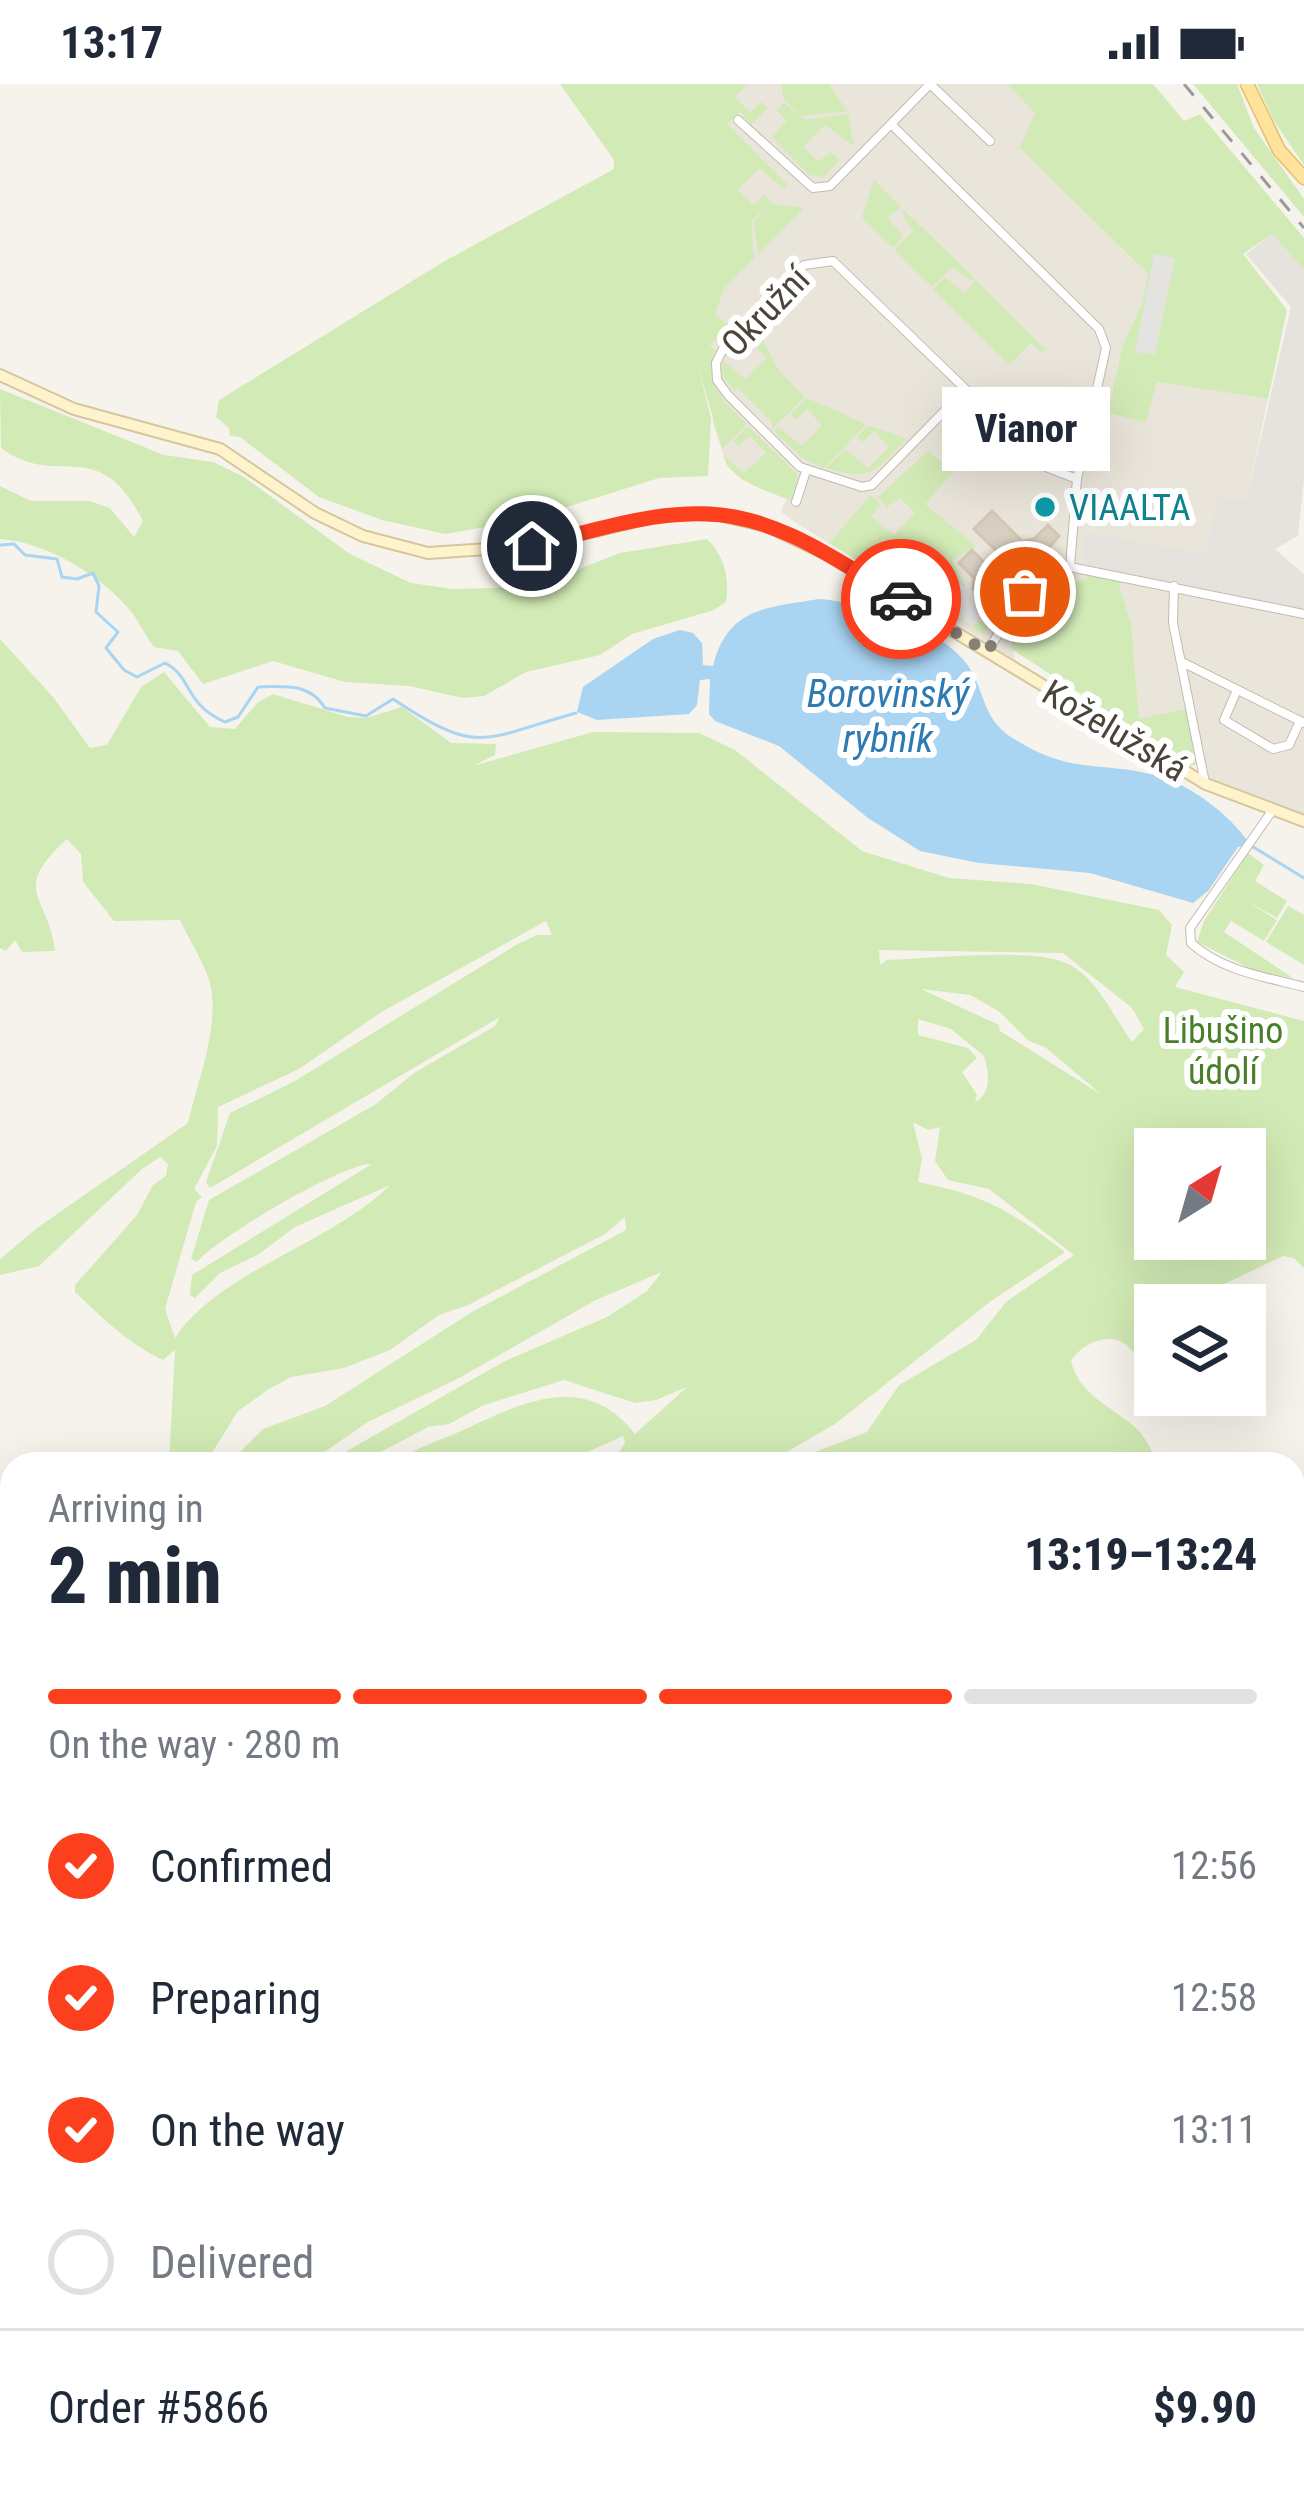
<!DOCTYPE html>
<meta charset="utf-8">
<style>
body{margin:0;font-family:"Roboto Condensed",sans-serif;background:#f2f2f3;color:#1f2937;height:100vh;display:flex;flex-direction:column;font-size:45px;white-space:nowrap}
*{box-sizing:border-box;margin:0}
p{font-size:39px;color:#747a83}
.icon{flex:none;width:66px;height:66px;fill:none;stroke:currentColor;stroke-width:2;stroke-linecap:round;stroke-linejoin:round}
.map{position:relative;flex:1;overflow:hidden}
.side{position:absolute;left:0px;top:1368px;width:1305px;height:1059px;display:flex;flex-direction:column;background:#fff;border-radius:36px 36px 0 0;box-shadow:0 12px 48px #0002}
.side>*{flex:none}
.needle{width:78px;rotate:37deg}
.fabs{position:absolute;left:1134px;top:1044px;display:grid;gap:24px}
.fabs a{display:grid;place-items:center;width:132px;height:132px;border-radius:0px;background:#fff;box-shadow:0 12px 48px #0002;font-size:60px}
.pin{position:absolute;display:grid;place-items:center;width:102px;height:102px;color:#fff;margin:-51px;border:6px solid #fff;border-radius:50%;box-shadow:0 3px 12px #0007}
.courier{position:absolute;display:grid;place-items:center;width:120px;height:120px;margin:-60px;border:9px solid #fc3f1d;border-radius:50%;background:#fff;color:#222;box-shadow:0 3px 15px #0007}
.bubble{position:absolute;height:84px;border-radius:0px;background:#fff;box-shadow:0 12px 48px #0002;font-size:39px;font-weight:800;line-height:84px;text-align:center}
.headline em{font-style:normal;font-weight:800}
.headline div{display:flex;flex-direction:column-reverse}
.headline{display:flex;align-items:center;justify-content:space-between;height:204px;padding:0 48px}
h1{font-size:78px;font-weight:800;line-height:90px}
.bar{display:grid;grid-template-columns:repeat(4,1fr);gap:18px 12px;align-content:center;height:144px;padding:0 48px}
.bar i{height:15px;border-radius:9px;background:#e0e1e3}
.bar .active{background:#fc3f1d}
.bar p{grid-column:span 4}
.line{display:flex;align-items:center;gap:30px;padding:0 48px;border-top:3px solid #e0e1e3}
.line div{flex:1}
ol{padding:0 48px;list-style:none}
li{display:flex;align-items:center;gap:36px;height:132px}
li p{margin-inline-start:auto}
li .icon{padding:12px;border-radius:50%;background:#fc3f1d;color:#fff;stroke-width:4}
li:last-child{color:#747a83}
li i{width:66px;height:66px;border:6px solid #e0e1e3;border-radius:50%}
.status{display:flex;justify-content:space-between;align-items:center;height:84px;padding:0 60px;background:#fff;direction:ltr}
.status svg{height:33px;fill:currentColor}
.map>svg:first-child{display:block}
.residential{fill:#eae5da}
.industrial{fill:#e6e2dd}
.green{fill:#d2eab5;fill-rule:evenodd}
.parking{fill:#e5e3e0}
.water{fill:#a9d4f2}
.lines{fill:none;stroke-linecap:round;stroke-linejoin:round}
.stream{stroke:#a9d4f2;stroke-width:3}
.building{fill:#d8cfc1;stroke:#d3c7b4;stroke-width:3}
.street-casing{stroke:#c2bbae;stroke-width:10}
.secondary-casing{stroke:#d6c79b;stroke-width:14}
.primary-casing{stroke:#e6c16a;stroke-width:15}
.street{stroke:#fff;stroke-width:8}
.secondary{stroke:#fff3cd;stroke-width:10}
.primary{stroke:#ffe39c;stroke-width:12}
.rail{stroke:#9a9a9a;stroke-width:3;stroke-dasharray:15 15;stroke-linecap:butt}
.done{stroke:#878178;stroke-width:12;stroke-dasharray:0 21.6}
.route{stroke:#fc3f1d;stroke-width:15}
.culture-dot{fill:#0f9aa8;stroke:#fff;stroke-width:4.5}
.labels{text-anchor:middle;stroke-width:12;stroke-linejoin:round;paint-order:stroke}
.street-label{font-size:36px;fill:#4b4439;stroke:#fff}
.culture-label{font-size:36px;fill:#0d838f;stroke:#fff;text-anchor:start}
.park-label{font-size:36px;fill:#4a7f2a;stroke:#fff}
.water-label{font-size:39px;font-style:italic;fill:#2e7ab2;stroke:#fff}
</style>
<div class="status"><b>13:17</b><svg viewBox="0 0 49 12"><path d="M0 12V9h3v3zM5 12V6h3v6zM10 12V3h3v9zM15 12V0h3v12zM26 1h20v11H26zM47 4h2v5h-2z"/></svg></div>
<div class="map">
<svg width="1304" height="2425" viewBox="0 0 1304 2425">
<rect width="100%" height="100%" fill="#f6f3ec"/>
<g class="residential">
<path d="M726,0H1007L1036,29L1120,163L1148,190L1142,220L1123,260L1157,298L1268,315L1246,418L1206,470L1089,484L1087,496L1063,497L1013,566L1015,576L795,438L781,428L786,415L741,395L727,382L713,339V323L702,298L703,241L723,86Z"/>
<path d="M1122,491L1304,530V737L1206,700L1190,624L1139,636L1131,539L1120,504Z"/>
</g>
<path class="industrial" d="M1272,150L1304,186V394L1298,452L1275,465L1304,490V530L1086,483L1083,473V448L1206,470L1218,413L1246,418L1291,223L1246,170Z"/>
<g class="green">
<path d="M560,0H747L735,13L750,28L762,18L768,24L751,41L741,28L727,40L788,101L784,105L759,84L738,106L753,121L764,111L774,120L804,124L759,170L753,138L770,120L751,137L754,174L724,205L715,229L730,243L710,261L715,267C701,299 726,319 747,340L722,365L698,282L711,334L708,392L659,394L526,436L445,450L382,436L319,413L240,353L230,352L229,344L216,333L219,316L443,178L614,85V76Z"/>
<path d="M782,0H829L847,27L801,32L783,14Z"/>
<path d="M1007,0H1153L1184,37L1200,30L1304,154V186L1272,150L1243,170L1287,226L1268,315L1157,298L1146,338L1108,329L1123,260L1142,220L1148,190L1020,64L1035,29Z"/>
<path d="M1193,0H1237L1254,44L1304,115V133Z"/>
<path d="M1257,0H1304V81L1274,37Z"/>
<path d="M784,19L806,36L848,30L854,62L825,41L803,63L819,78L830,68L839,76L824,93L809,91L772,53L787,37L776,26Z"/>
<path d="M874,96L901,123L888,133L903,153L893,164L862,133Z"/>
<path d="M903,125L974,194L971,197L952,183L932,203L895,166L914,146L905,136Z"/>
<path d="M945,193L965,209L976,196L1046,266L1041,268L1031,259L1009,281L933,205Z"/>
<path d="M757,247L779,286L805,313L772,345V338L738,304L734,307L721,289L723,277L746,295L767,274L753,260Z"/>
<path d="M0,305L164,371L213,378L244,393L350,470L411,499L453,505L533,503L620,469L707,455C724,471 730,494 726,518L714,526L632,550L600,571L526,588L484,612L463,614L409,602L345,598L273,577L203,600L178,567L154,563C146,553 141,541 133,530C104,493 47,458 0,455V402L31,417H89L110,424L134,453L143,437C97,347 59,407 1,364Z"/>
<path d="M807,314L866,340L824,384L801,373L774,347L778,343L802,362L822,341L807,325L796,336L791,330Z"/>
<path d="M963,328L973,336L970,352L978,360L925,420L976,462L952,476L966,504L915,469L909,475L883,457L871,475L978,536H993L982,525L997,504L1007,501L1013,511L983,550L829,459L871,411L881,421L871,432L894,451L915,429L900,414L887,423L878,413L928,367L943,379L964,358L949,342L937,351L950,332Z"/>
<path d="M868,341L907,355C875,387 873,398 826,384L845,365L868,384L889,363L874,347L863,358L857,353Z"/>
<path d="M748,342L798,391L792,417C767,406 732,399 723,371L744,389L766,369L750,352L739,362L733,357Z"/>
<path d="M1089,487L1122,491L1120,504L1131,539L1139,635L1190,624L1201,677L1192,682L1013,566C1001,525 1053,497 1086,496Z"/>
<path d="M0,555L53,613L90,664L107,661L141,603L164,588L210,643L235,645L257,619L273,610L348,633L366,634L402,623L451,659L496,660L495,671L473,682L593,648L699,649L735,666L862,767L949,794L1031,800L1159,826L1172,841L1166,871L1184,888L1175,903L1304,937V1184L1294,1174L1283,1172L1180,1221H1155V1232L1141,1244L1155,1272V1309C1141,1281 1131,1244 1094,1258C1083,1263 1077,1268 1071,1277C1080,1313 1114,1323 1138,1346C1147,1355 1152,1369 1158,1380H784L867,1348L899,1301L976,1256L1006,1218L1074,1171L989,1105L948,1096L935,1077L940,1043L928,1046L913,1038L922,1075L918,1098C987,1112 1009,1126 1065,1168L991,1217L835,1340L766,1380H639L636,1372V1380H590L619,1368L625,1359L623,1352L561,1380H391C411,1366 436,1358 459,1348C519,1320 585,1285 635,1350L687,1303L656,1316L635,1319L564,1296L484,1321L449,1340L428,1343L358,1380H324L503,1278L607,1233L647,1207L662,1188L596,1216L459,1294L368,1338L307,1380H228L263,1345L325,1322L472,1228L626,1146L625,1133L605,1150L468,1221L439,1231L390,1266L344,1284L291,1293L269,1305L238,1327L205,1380H169L175,1266L163,1276C129,1260 102,1234 75,1208V1201L137,1131L153,1101L166,1092L168,1080L160,1073L142,1085L39,1182L0,1191V1175L37,1144L188,1039C198,995 225,930 206,888C199,871 188,853 180,836L114,837L83,798L81,770L67,755C9,808 49,811 55,867L22,868L15,856L6,867L0,864ZM546,837L552,851H537L516,861L295,997L230,1029L206,1098L210,1104L500,933L495,942L414,989L376,1020L209,1116L191,1175L197,1178C217,1154 344,1078 372,1080L192,1191L190,1211L195,1214L220,1189L259,1170L295,1143L390,1101C331,1160 219,1187 175,1254L165,1225L196,1118L202,1113L194,1105L217,1062L218,1023L299,985L383,927ZM879,866L1063,869L1132,924L1144,945L1132,958C1113,932 1097,893 1066,879C1031,863 929,875 887,876L880,881ZM921,905L970,911L1000,928L1029,957L1045,963L1102,1011L1000,947L999,941ZM918,935L951,945L984,972C989,988 992,1010 975,1018L977,1011L962,988L977,974L968,964L918,951ZM1155,1065H1245V1155H1155Z"/>
<path d="M1248,769L1264,781L1255,797L1287,817L1277,834L1243,815L1277,836L1264,857L1231,837L1224,848L1293,894L1257,888L1197,858L1204,837Z"/>
<path d="M1288,822L1304,831V881L1266,858Z"/>
<path d="M0,2137L12,2147V2415L439,2418L433,2425H0Z"/>
</g>
<g class="parking">
<path d="M1154,169L1175,174L1155,271L1135,268Z"/>
<path d="M883,456L908,475L914,468L966,504L983,529L994,536L989,543L978,536L973,543L871,475Z"/>
</g>
<path class="water" d="M819,515C863,518 950,546 972,588C987,617 984,636 1014,655C1072,691 1098,677 1155,691C1190,700 1229,730 1250,760L1238,763L1208,807L1193,819L1090,789L979,779L920,767L868,734L779,662L715,637L709,630L710,595L700,596L697,621L689,630L597,636L577,628L583,603L653,555L680,546L693,549L702,559L703,581L713,582C728,523 766,524 819,515Z"/>
<g class="lines">
<g class="stream">
<path d="M0,461L14,460L25,471L57,475L62,493L77,495L93,489L99,502L96,528L118,548L106,564L124,586L137,593L165,579C193,593 183,619 225,638L238,633L258,603C284,602 310,599 325,624L366,632L393,615C480,673 482,655 576,629"/>
<path d="M1250,761L1304,794"/>
</g>
</g>
<g class="building">
<path d="M992,427L1022,457L1034,455L1048,441L1059,452L1023,493L974,445Z"/>
<path d="M972,466L998,493L985,514L973,505L974,494L959,479Z"/>
</g>
<g class="lines">
<g class="street-casing">
<g id="street">
<path d="M930,0L990,57"/>
<path d="M738,36L813,104L830,102L891,40L1099,245L1106,264L1077,395L1070,483"/>
<path d="M891,40L930,0"/>
<path d="M965,306L872,401L862,403L800,383L728,311L717,296L716,279L725,261L804,181L833,177L1046,383L1077,395"/>
<path d="M796,418L806,387"/>
<path d="M1070,483L1304,530"/>
<path d="M1174,502L1173,539L1205,699"/>
<path d="M987,568C1011,530 1027,499 1070,483"/>
<path d="M1184,579L1304,639"/>
<path d="M1237,606L1224,636L1273,665L1289,661L1300,637"/>
<path d="M1272,727L1190,844L1191,859C1222,887 1265,893 1304,903"/>
</g>
</g>
<g class="secondary-casing">
<path id="secondary" d="M0,291L74,325L220,365L315,429L363,452L428,469L533,462L657,432L710,429L767,442L826,470L1206,700L1304,737"/>
</g>
<g class="primary-casing">
<path id="primary" d="M1247,0L1279,66L1304,94"/>
</g>
<use href="#street" class="street"/>
<use href="#secondary" class="secondary"/>
<use href="#primary" class="primary"/>
<path class="rail" d="M1184,0L1304,144"/>
</g>
<g class="lines">
<path class="done" d="M901,515L987,568L1025,508"/>
<path class="route" d="M532,462C589,448 647,428 706,430C777,431 843,480 901,515"/>
</g>
<circle class="culture-dot" cx="1045" cy="423" r="12"/>
<g class="labels">
<g class="street-label">
<text transform="translate(765 227) rotate(-46)" y="13">Okružní</text>
<text transform="translate(1115 646) rotate(31)" y="13">Koželužská</text>
</g>
<g class="culture-label">
<text x="1069" y="436">VIAALTA</text>
</g>
<g class="park-label">
<text x="1223" y="959">Libušino<tspan x="1223" dy="41">údolí</tspan></text>
</g>
<g class="water-label">
<text x="888" y="623">Borovinský<tspan x="888" dy="45">rybník</tspan></text>
</g>
</g>
</svg>
<div class="fabs">
<a><svg class="needle" viewBox="-14 -14 28 28"><path d="M0-13l5 13h-10z" fill="#e53935"/><path d="M0 13l5-13h-10z" fill="#747a83"/></svg></a>
<a><svg class="icon" aria-label="layers" viewBox="0 0 24 24"><path d="M12 4l9 5-9 5-9-5zM3 14l9 5 9-5"/></svg></a>
</div>
<div class="pin" style="left:1025px;top:508px;background:#ea580c"><svg class="icon" aria-label="bag" viewBox="0 0 24 24"><path d="M5 8h14l-1 12H6zM9 8a3 3 0 0 1 6 0"/></svg></div>
<div class="pin" style="left:532px;top:462px;background:#1f2937"><svg class="icon" aria-label="home" viewBox="0 0 24 24"><path d="M3 11l9-7 9 7M6 9v11h12V9"/></svg></div>
<div class="courier" style="left:901px;top:515px"><svg class="icon" aria-label="car" viewBox="0 0 24 24"><path d="M5 17H2v-5l4-1 3-4h7l3 4 3 1v5h-3M9 17h6M6 11h13"/><circle cx="7" cy="17" r="2"/><circle cx="17" cy="17" r="2"/></svg></div>
<div class="bubble" style="left:942px;top:303px;width:168px">Vianor</div>
<section class="side">
<div class="headline"><div><h1>2 min</h1><p>Arriving in</p></div><em>13:19–13:24</em></div>
<div class="bar"><i class="active"></i><i class="active"></i><i class="active"></i><i></i><p>On the way · 280 m</p></div>
<ol>
<li><svg class="icon" aria-label="check" viewBox="0 0 24 24"><path d="M5 12l5 5 9-10"/></svg>Confirmed<p>12:56</p></li>
<li><svg class="icon" aria-label="check" viewBox="0 0 24 24"><path d="M5 12l5 5 9-10"/></svg>Preparing<p>12:58</p></li>
<li><svg class="icon" aria-label="check" viewBox="0 0 24 24"><path d="M5 12l5 5 9-10"/></svg>On the way<p>13:11</p></li>
<li><i></i>Delivered</li>
</ol>
<div class="line" style="height:156px"><div>Order #5866</div><b>$9.90</b></div>
</section>
</div>
